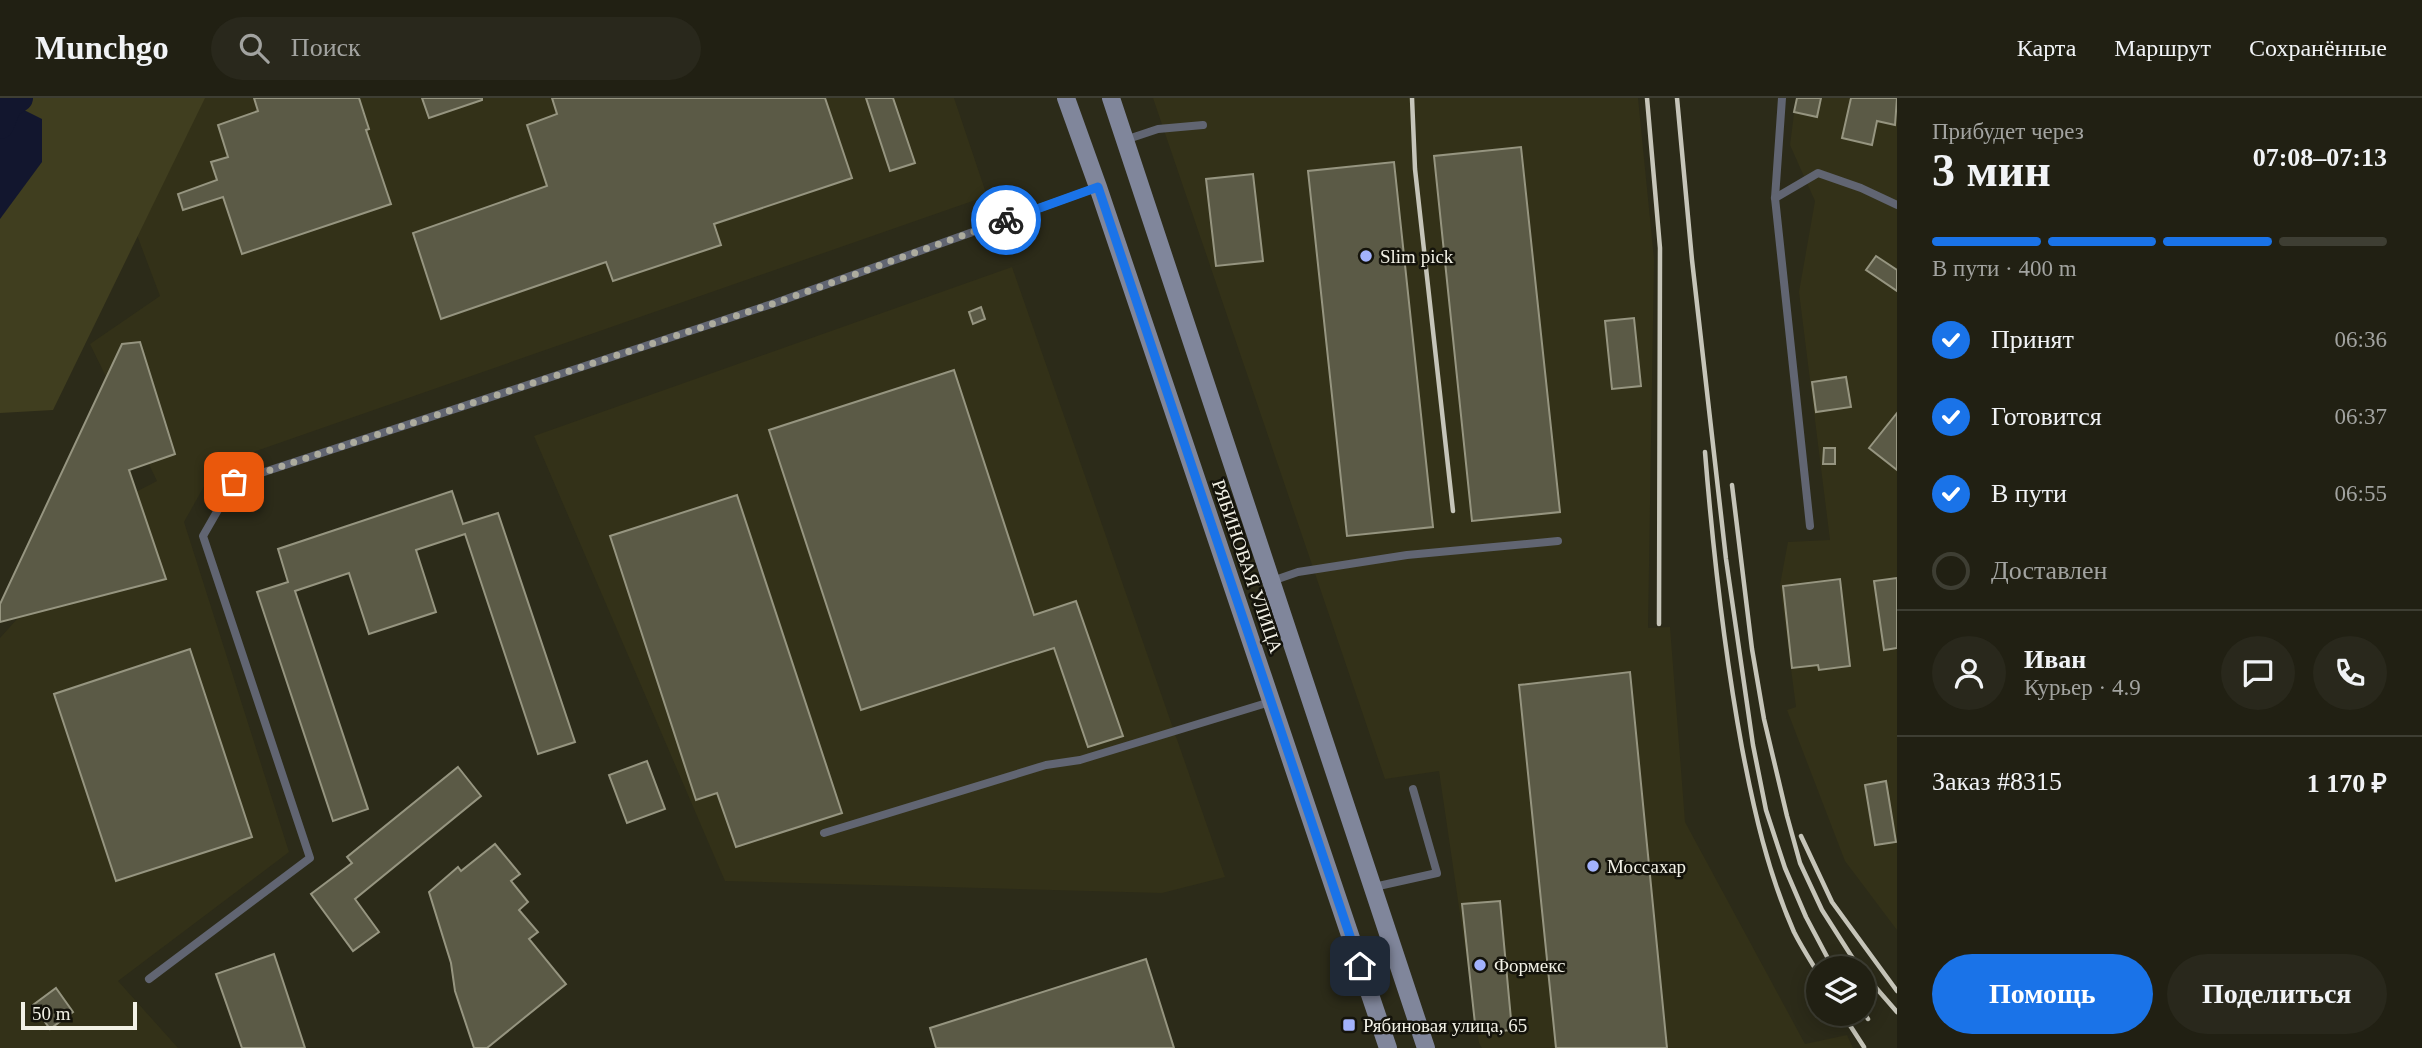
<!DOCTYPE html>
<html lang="ru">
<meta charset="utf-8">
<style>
body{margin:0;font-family:Georgia,serif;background:#29281c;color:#f1f3f6;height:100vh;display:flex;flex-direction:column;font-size:26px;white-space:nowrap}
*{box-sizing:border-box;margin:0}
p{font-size:23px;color:#a2a3a0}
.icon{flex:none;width:38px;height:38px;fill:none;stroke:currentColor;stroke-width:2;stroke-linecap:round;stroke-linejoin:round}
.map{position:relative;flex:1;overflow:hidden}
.details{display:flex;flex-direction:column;background:#212013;width:525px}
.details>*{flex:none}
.buttons{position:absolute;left:1806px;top:858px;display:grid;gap:14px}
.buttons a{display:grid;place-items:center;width:70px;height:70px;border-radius:50%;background:#212013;box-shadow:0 4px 18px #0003,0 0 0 2px #3e3e33;font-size:35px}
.scale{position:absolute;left:21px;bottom:18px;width:116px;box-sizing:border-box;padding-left:7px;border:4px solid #f2f1e6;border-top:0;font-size:19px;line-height:24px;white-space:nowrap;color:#f2f1e6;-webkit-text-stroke:5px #14130b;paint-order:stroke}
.pin{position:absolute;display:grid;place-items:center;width:60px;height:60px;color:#fff;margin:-30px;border-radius:14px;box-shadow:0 4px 10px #0006}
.courier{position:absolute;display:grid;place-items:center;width:70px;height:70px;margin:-35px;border:5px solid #1a73e8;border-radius:50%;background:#fff;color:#222;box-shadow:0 2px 9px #0007}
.summary em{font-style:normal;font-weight:800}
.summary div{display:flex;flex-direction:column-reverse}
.summary{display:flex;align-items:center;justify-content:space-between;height:119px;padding:0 35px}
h1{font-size:46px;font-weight:800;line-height:52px}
.bar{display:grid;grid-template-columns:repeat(4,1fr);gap:10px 7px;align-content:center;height:84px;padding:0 35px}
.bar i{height:9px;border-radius:5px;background:#3e3e33}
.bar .active{background:#1a73e8}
.bar p{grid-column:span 4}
.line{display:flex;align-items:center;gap:18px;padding:0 35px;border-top:2px solid #3e3e33}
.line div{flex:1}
.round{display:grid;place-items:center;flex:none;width:74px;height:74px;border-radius:37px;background:#29281c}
ol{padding:0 35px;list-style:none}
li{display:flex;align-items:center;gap:21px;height:77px}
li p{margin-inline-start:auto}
li .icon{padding:7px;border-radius:50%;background:#1a73e8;color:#fff;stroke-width:4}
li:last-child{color:#a2a3a0}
li i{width:38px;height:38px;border:4px solid #3e3e33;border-radius:50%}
.button{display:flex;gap:14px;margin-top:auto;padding:14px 35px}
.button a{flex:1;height:80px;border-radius:42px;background:#1a73e8;color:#fff;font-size:28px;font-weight:800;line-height:80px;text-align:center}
.button a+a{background:#29281c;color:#f1f3f6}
header{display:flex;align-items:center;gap:42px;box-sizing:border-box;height:98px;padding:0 35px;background:#212013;border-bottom:2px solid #3e3e33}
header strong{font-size:33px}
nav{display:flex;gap:38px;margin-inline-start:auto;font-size:24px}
.search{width:490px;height:63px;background:#29281c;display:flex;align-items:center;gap:18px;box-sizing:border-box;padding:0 24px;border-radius:38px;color:#a2a3a0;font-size:26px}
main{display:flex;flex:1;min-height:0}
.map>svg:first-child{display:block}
.built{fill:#333118}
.green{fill:#403e1f}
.water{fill:#12162e}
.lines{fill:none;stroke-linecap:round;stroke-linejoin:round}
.river{stroke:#12162e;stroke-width:28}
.building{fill:#5b5a46;stroke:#969580;stroke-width:2}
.lane{stroke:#616572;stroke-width:8}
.secondary{stroke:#80869b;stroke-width:18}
.rail{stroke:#c6c5b9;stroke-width:4.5}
.done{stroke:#adac9e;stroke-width:7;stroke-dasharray:0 12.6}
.route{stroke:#1a73e8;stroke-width:9}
.poi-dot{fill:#a2b2fd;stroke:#14130b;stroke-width:2.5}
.labels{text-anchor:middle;stroke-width:5;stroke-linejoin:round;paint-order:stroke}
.poi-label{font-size:19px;fill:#f2f1e6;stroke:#14130b;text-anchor:start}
.street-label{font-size:19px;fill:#f2f1e6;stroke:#14130b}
</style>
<header>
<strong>Munchgo</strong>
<div class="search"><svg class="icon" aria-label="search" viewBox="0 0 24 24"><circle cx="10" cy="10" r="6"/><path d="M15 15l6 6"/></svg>Поиск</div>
<nav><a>Карта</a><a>Маршрут</a><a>Сохранённые</a></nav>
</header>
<main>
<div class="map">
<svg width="1897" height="950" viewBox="0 0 1897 950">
<rect width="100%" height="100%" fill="#2c2b19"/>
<g class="built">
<path d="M204,0H954L987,98L216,367L184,424L289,754L118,883L178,950H0V540L128,398L157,383L90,246L160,198L137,137Z"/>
<path d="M1153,0H1638L1654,161L1648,530L1670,529L1685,724L1805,946L1847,937L1853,950H1482L1479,945L1439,673L1385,681Z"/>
<path d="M1796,0H1897V832L1845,763L1787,612L1796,609L1780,487L1788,444L1830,442L1799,194L1815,103L1790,47Z"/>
<path d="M1012,169L1225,779L1162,795L725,783L534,338Z"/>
</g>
<path class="green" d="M0,0H205L53,312L0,315Z"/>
<path class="water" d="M0,0L42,21V64L0,121Z"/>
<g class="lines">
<path class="river" d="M0,27L8,7L19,0"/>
</g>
<g class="building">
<path d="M254,0H359L369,31L366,32L391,106L242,156L223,99L183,112L178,96L217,82L211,64L228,59L218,27L258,13Z"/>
<path d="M422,0H482V2L429,20Z"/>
<path d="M552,0H825L852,80L714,126L721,147L613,183L606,164L441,221L413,135L547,88L527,27L557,16Z"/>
<path d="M866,0H893L915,65L890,73Z"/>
<path d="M1797,0H1821L1817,19L1794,14Z"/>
<path d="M1851,0H1897L1895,27L1877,23L1872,47L1842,40Z"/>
<path d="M1521,49L1560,414L1472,423L1434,58Z"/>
<path d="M1394,64L1433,429L1347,438L1308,73Z"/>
<path d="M1253,76L1263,163L1216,168L1206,81Z"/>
<path d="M1876,158L1897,172V193L1866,172Z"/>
<path d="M981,209L985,221L973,226L969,214Z"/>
<path d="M1634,220L1641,288L1612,291L1605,223Z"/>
<path d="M140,244L175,356L129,372L166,481L0,524V506L122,246Z"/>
<path d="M954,272L1034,517L1076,503L1123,638L1088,649L1054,550L861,612L769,332Z"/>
<path d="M1846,279L1851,309L1816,314L1812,284Z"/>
<path d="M1897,315V372L1869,350Z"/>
<path d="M1824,350H1835V366H1823Z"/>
<path d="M452,393L463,426L498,415L575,644L538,656L465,436L416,452L436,514L369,536L349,475L295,493L368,711L333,723L257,494L288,484L278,451Z"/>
<path d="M737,397L842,715L736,749L717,695L696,702L610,438Z"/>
<path d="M1897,480V550L1884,552L1874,483Z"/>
<path d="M1840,481L1850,568L1819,572L1818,567L1792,570L1783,488Z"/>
<path d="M190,551L252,739L116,783L54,596Z"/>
<path d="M1630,574L1667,950H1556L1519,587Z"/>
<path d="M647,663L665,711L627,725L609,677Z"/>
<path d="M458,669L481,698L355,801L379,834L353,853L311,796L352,765L347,759Z"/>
<path d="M1886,683L1896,744L1875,747L1865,687Z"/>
<path d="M495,746L520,776L511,783L528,804L519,812L538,834L529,841L566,886L487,950H474L455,893L451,865L429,794L458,769L461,773Z"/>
<path d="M1500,803L1512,932L1476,935L1462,806Z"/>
<path d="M274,856L305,950H242L216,876Z"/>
<path d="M1146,861L1174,950H936L930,930Z"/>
<path d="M56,890L73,914L50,931L33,907Z"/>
</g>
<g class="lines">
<g class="lane">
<path d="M1782,0L1775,100L1810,428"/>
<path d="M1125,42L1158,31L1203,27"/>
<path d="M1775,100L1818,75L1861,90L1897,107"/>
<path d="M1272,483L1298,474L1407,457L1558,443"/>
<path d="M824,735L1046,667L1080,662L1270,604"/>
<path d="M1374,789L1437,775L1413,691"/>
<path d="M149,881L310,760L203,438L234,384L775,205L1098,89"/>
</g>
<g class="secondary">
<path d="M1066,0L1098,89L1388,950"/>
<path d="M1111,0L1426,950"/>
</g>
<g class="rail">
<path d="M1412,0L1415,71L1453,413"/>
<path d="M1647,0L1660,150L1659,526"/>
<path d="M1677,0L1692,162L1726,461L1753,647L1766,712L1785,770L1806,819L1833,870"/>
<path d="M1705,354C1713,453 1724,552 1742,650C1754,713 1768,775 1794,834C1801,848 1810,862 1818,875"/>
<path d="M1732,387L1752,551L1764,621L1787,718L1800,765L1822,812L1859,870"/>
<path d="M1801,738L1832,804L1897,893"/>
<path d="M1864,876L1897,914"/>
<path d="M1842,915L1864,949"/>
<path d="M1864,915L1868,921"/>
</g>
</g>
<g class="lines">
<path class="done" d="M234,384L775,205L1006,122"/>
<path class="route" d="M1006,122L1098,89L1360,868"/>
</g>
<g class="poi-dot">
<circle cx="1366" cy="158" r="7"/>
<circle cx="1593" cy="768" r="7"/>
<circle cx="1480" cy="867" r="7"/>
<rect x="1342" y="920" width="14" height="14" rx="3.5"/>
</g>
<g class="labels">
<g class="poi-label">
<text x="1380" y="165">Slim pick</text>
<text x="1607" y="775">Моссахар</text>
<text x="1494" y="874">Формекс</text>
<text x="1363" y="934">Рябиновая улица, 65</text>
</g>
<g class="street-label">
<text transform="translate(1248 468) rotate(71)" y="7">РЯБИНОВАЯ УЛИЦА</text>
</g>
</g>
</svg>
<div class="buttons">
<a><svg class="icon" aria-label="layers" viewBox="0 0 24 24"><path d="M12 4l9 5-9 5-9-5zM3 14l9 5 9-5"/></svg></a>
</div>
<div class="scale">50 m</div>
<div class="pin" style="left:234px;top:384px;background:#ea580c"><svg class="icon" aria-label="bag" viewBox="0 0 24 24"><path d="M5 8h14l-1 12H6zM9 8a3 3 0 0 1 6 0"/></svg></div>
<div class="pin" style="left:1360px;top:868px;background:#1f2937"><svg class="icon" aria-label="home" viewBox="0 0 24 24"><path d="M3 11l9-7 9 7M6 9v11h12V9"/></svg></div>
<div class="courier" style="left:1006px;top:122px"><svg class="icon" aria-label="bike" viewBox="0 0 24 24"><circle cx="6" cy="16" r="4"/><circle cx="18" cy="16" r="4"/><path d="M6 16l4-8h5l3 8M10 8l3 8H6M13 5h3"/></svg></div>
</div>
<section class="details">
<div class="summary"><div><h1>3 мин</h1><p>Прибудет через</p></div><em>07:08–07:13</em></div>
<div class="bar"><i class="active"></i><i class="active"></i><i class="active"></i><i></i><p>В пути · 400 m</p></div>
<ol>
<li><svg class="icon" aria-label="check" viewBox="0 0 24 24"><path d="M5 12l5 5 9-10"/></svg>Принят<p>06:36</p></li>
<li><svg class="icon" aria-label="check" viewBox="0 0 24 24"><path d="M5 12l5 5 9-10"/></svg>Готовится<p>06:37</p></li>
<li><svg class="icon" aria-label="check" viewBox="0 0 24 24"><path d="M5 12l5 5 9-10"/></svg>В пути<p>06:55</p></li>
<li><i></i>Доставлен</li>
</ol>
<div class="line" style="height:126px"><a class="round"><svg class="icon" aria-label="person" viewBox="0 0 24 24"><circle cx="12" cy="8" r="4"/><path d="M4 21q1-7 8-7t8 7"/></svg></a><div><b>Иван</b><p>Курьер · 4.9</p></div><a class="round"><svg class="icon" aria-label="chat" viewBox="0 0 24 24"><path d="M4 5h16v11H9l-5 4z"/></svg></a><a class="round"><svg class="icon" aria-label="phone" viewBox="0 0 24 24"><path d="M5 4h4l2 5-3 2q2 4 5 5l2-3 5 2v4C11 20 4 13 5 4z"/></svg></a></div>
<div class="line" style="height:91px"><div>Заказ #8315</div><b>1 170 ₽</b></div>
<div class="button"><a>Помощь</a><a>Поделиться</a></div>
</section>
</main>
